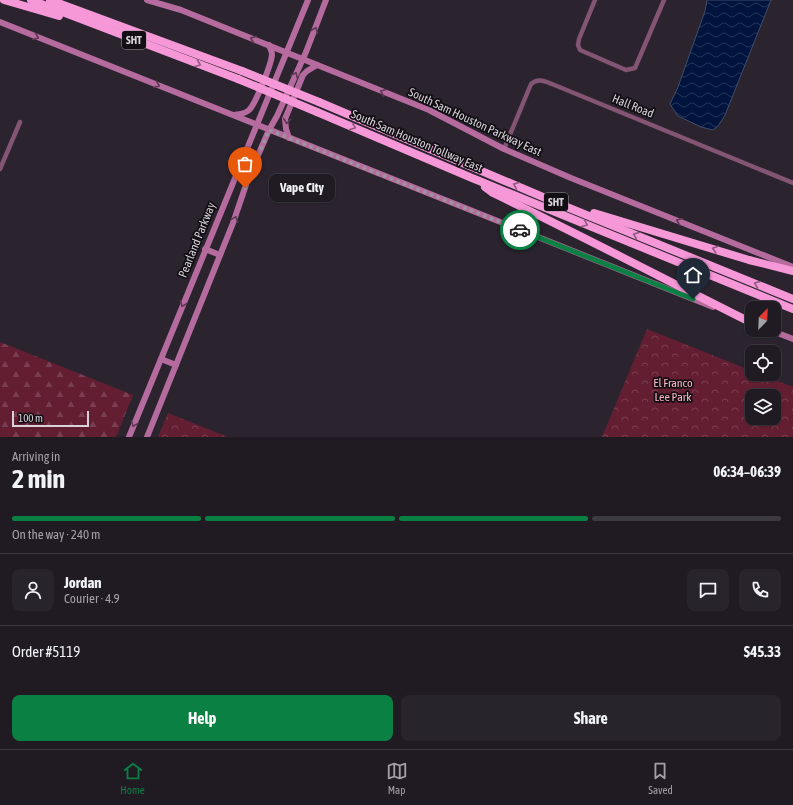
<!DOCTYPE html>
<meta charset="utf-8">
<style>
body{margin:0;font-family:"Asap Condensed",sans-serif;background:#28242b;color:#f1f3f6;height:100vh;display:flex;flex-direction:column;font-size:15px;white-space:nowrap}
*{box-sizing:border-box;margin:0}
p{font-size:13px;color:#a2a1a6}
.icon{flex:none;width:22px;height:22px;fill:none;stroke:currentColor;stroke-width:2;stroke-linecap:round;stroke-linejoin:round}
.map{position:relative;height:437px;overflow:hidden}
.drawer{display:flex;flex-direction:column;background:#201b23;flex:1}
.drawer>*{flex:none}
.needle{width:26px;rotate:23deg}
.buttons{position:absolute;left:745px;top:301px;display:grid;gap:8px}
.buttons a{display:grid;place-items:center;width:36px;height:36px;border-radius:8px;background:#201b23;box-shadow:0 1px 3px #0004,0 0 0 1px #3d3941;font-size:20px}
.scale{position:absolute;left:12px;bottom:10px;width:77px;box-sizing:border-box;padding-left:4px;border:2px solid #d7d3da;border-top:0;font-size:11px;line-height:14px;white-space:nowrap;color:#d7d3da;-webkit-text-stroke:3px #120e13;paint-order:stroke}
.pin{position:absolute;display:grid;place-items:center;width:34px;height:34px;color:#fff;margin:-41px -17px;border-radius:50% 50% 50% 0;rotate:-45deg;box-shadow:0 0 4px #0007}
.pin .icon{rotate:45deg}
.courier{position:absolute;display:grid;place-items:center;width:40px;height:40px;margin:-20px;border:3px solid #0b8043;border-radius:50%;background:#fff;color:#222;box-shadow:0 1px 5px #0007}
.bubble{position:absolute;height:28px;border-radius:8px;background:#201b23;box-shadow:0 1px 3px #0004,0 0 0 1px #3d3941;font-size:13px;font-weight:700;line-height:28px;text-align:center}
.summary em{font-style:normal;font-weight:700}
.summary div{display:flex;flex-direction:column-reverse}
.summary{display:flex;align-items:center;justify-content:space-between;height:68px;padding:0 12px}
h1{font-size:26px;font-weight:700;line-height:30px}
.bar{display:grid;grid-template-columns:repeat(4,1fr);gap:6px 4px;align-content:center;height:48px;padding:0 12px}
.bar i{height:5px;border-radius:3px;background:#3d3941}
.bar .current{background:#0b8043}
.bar p{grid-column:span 4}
.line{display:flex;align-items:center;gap:10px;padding:0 12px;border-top:1px solid #3d3941}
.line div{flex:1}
.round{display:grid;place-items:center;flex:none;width:42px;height:42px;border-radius:8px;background:#28242b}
.cta{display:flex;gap:8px;margin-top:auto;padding:8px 12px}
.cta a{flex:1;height:46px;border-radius:8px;background:#0b8043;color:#fff;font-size:16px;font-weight:700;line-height:46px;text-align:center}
.cta a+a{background:#28242b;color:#f1f3f6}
.dock{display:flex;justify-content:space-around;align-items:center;height:56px;border-top:1px solid #3d3941;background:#201b23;font-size:11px;color:#a2a1a6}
.dock a{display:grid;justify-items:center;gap:2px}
.dock .current{color:#0b8043}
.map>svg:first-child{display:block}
.forest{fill:url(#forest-firs)}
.park{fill:url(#park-crowns);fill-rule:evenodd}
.water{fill:url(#water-waves);stroke:#404d6d}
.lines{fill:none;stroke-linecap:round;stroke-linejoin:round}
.minor{stroke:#835473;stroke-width:4.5}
.secondary{stroke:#b66b9f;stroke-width:6}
.motorway{stroke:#f698d8;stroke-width:8}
.motorway-bridge{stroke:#f698d8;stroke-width:8}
.oneway{stroke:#5c3852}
.oneway2{stroke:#8f5a7f}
.done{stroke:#9b969e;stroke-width:4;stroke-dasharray:0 7.2}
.route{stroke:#0b8043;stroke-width:5}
.labels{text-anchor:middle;stroke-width:3.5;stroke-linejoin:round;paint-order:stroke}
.shield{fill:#120e13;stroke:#9c989e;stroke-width:1}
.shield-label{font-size:11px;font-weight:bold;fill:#d7d3da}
.street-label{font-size:12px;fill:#d7d3da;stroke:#120e13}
.park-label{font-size:12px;fill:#fdb6c3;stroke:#120e13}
</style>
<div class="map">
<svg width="793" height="437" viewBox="0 0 793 437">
<defs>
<pattern id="forest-firs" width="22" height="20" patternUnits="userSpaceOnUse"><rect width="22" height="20" fill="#641e32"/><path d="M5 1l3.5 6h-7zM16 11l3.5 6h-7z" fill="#793e4f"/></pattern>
<pattern id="park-crowns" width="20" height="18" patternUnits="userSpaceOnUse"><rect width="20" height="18" fill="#641e32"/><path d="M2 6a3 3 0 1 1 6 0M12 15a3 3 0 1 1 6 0" fill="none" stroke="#793e4f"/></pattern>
<pattern id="water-waves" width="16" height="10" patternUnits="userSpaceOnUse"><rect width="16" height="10" fill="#00143e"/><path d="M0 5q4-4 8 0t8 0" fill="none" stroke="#243559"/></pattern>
</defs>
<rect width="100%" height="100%" fill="#2b242f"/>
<path class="forest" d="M0,342L133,395L116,437H0Z"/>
<g class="park">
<path d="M647,329L752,371V374H760L793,387V437H602ZM752,396H774V418H752Z"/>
<path d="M168,413L228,437H158Z"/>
</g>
<path class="water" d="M707,0H771L725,115L718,126L713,130L701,127L678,116L670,104L678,87L705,11Z"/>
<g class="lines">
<g class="minor">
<path d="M595,0L579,39L578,45L580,50L626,70L635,68L664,0"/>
<path d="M504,149L531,84C538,78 544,81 552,84L793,183"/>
<path d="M0,169L20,122"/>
</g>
<g class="secondary">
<path d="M147,0L181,10L429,110L504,149L571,178L793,267"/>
<path d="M0,22L713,307"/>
<path d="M234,115C239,114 245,114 249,110C255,105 272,63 272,54C272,51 270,48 269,45"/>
<path d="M289,138L286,129L285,119L303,75L307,71L317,65"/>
<path d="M205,249L220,255"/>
<path d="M770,330L793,339"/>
<path d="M161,359L176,365"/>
<path d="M129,437L308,0"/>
<path d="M147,437L233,223L249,176L269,130L277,116L306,52L326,0"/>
</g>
<g class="motorway">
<path d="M4,0L59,16"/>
<path d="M31,0L238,79"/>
<path d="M50,0L242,71"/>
<path d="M319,102L557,203L793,299"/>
<path d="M317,112L472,178L793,309"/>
<path d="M485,187L493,193C580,235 666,280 752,323"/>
<path d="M594,213L749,260L793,271"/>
</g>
<g class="motorway-bridge">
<path d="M242,71L319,102"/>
<path d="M238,79L317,112"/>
</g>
</g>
<defs><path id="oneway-chevron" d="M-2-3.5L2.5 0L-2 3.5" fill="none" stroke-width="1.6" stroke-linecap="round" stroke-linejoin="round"/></defs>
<g class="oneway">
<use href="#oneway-chevron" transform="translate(315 30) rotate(-68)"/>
<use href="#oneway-chevron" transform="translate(36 37) rotate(22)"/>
<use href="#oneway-chevron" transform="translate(253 39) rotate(-158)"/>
<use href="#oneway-chevron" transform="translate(295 75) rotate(-66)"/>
<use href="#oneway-chevron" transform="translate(157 85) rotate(22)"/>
<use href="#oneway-chevron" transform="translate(383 92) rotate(-158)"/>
<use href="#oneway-chevron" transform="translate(287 121) rotate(95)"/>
<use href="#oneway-chevron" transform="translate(235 219) rotate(-70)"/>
<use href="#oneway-chevron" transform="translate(679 221) rotate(-158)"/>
<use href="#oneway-chevron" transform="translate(183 304) rotate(112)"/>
<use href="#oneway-chevron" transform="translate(134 424) rotate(112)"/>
</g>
<g class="oneway2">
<use href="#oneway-chevron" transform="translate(198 64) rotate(21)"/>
<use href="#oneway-chevron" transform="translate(353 127) rotate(23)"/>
<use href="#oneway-chevron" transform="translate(516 185) rotate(-157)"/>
<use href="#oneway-chevron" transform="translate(585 224) rotate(23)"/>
<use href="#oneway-chevron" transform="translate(636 235) rotate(-158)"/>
<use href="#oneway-chevron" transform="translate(715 249) rotate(-163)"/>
<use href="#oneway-chevron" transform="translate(757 284) rotate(-158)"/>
</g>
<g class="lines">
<path class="done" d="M245,188L269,130L520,230"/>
<path class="route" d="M520,230L693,299"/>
</g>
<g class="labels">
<g class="shield">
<rect x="122" y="31" width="24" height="18" rx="3"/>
<rect x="544" y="193" width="24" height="18" rx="3"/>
</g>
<g class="shield-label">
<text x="134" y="44">SHT</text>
<text x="556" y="206">SHT</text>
</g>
<g class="street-label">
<text transform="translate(633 106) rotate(22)" y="4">Hall Road</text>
<text transform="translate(475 122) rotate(25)" y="4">South Sam Houston Parkway East</text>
<text transform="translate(417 141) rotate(23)" y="4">South Sam Houston Tollway East</text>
<text transform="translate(197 240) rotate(-68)" y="4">Pearland Parkway</text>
</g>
<g class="park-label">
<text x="673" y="387">El Franco<tspan x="673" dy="14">Lee Park</tspan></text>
</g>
</g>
</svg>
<div class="buttons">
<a><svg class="needle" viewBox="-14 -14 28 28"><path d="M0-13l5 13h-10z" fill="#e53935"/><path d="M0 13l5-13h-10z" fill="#a2a1a6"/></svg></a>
<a><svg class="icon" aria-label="locate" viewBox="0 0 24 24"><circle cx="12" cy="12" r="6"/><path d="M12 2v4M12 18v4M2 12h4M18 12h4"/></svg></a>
<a><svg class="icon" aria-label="layers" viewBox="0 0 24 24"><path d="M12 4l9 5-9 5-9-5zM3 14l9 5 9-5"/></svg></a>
</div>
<div class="scale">100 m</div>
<div class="pin" style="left:245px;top:188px;background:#ea580c"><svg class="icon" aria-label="bag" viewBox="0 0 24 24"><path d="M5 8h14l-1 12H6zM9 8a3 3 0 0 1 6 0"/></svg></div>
<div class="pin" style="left:693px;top:299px;background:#1f2937"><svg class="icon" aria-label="home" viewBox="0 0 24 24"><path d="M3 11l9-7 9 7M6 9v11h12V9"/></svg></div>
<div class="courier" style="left:520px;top:230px"><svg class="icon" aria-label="car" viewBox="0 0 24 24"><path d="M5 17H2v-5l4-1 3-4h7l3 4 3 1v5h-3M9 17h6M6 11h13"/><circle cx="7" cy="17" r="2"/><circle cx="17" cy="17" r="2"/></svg></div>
<div class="bubble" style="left:269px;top:174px;width:66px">Vape City</div>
</div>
<section class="drawer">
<div class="summary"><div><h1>2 min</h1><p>Arriving in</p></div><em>06:34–06:39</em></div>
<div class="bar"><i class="current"></i><i class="current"></i><i class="current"></i><i></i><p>On the way · 240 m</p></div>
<div class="line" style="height:72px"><a class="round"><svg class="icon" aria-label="person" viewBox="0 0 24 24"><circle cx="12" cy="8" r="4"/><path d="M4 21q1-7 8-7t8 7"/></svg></a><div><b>Jordan</b><p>Courier · 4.9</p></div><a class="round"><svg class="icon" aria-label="chat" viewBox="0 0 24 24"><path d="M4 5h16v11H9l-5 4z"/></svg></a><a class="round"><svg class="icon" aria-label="phone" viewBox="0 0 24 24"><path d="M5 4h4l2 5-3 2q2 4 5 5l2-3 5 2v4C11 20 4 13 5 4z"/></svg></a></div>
<div class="line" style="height:52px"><div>Order #5119</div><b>$45.33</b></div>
<div class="cta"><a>Help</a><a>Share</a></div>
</section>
<nav class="dock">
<a class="current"><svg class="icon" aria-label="home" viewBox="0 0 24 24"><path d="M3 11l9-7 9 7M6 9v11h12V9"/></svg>Home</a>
<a><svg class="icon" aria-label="map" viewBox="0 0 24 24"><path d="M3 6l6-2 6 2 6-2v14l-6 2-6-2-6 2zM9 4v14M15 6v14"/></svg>Map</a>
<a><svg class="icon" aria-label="saved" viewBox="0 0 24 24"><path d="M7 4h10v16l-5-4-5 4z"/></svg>Saved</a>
</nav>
